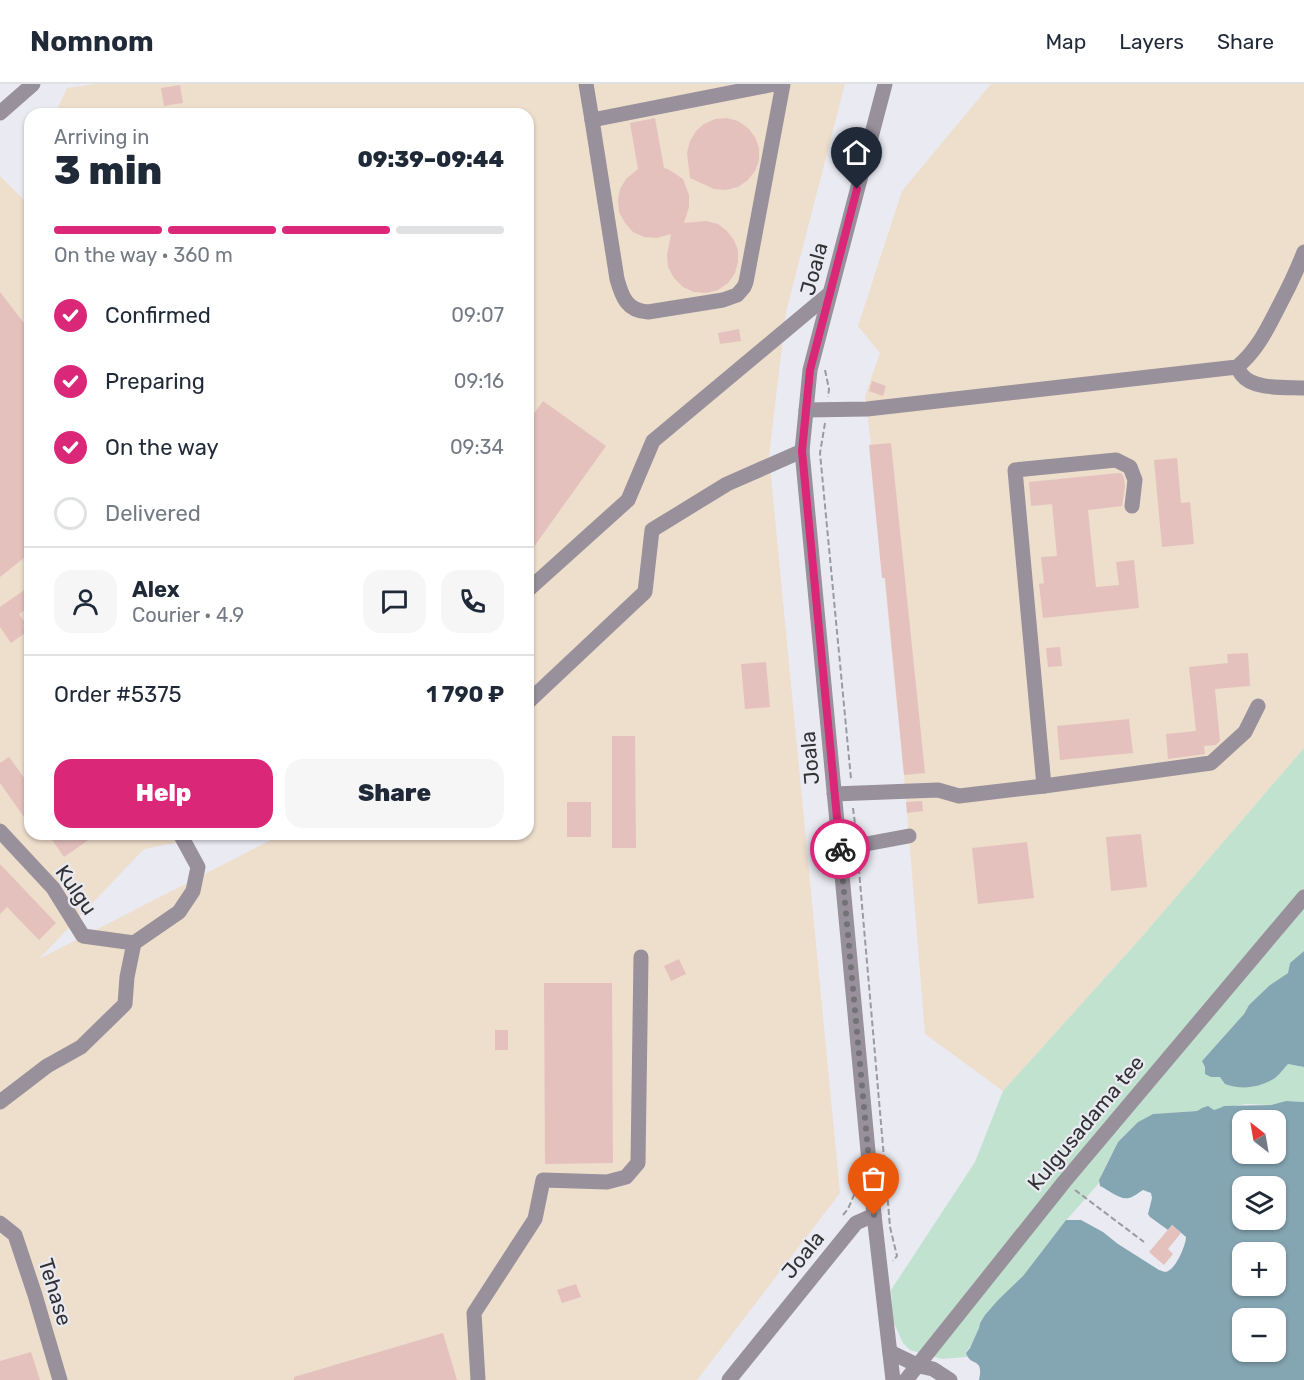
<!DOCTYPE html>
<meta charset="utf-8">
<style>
body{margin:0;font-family:Rubik,sans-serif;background:#f6f6f7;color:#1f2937;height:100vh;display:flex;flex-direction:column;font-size:22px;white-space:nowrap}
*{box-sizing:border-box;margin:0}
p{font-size:20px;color:#747a83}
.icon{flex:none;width:33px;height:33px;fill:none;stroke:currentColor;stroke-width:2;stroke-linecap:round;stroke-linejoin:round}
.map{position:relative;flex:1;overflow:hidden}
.side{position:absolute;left:24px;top:24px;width:510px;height:732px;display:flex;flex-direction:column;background:#fff;border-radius:18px;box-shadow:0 2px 4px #0004}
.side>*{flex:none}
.needle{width:39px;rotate:329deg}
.tools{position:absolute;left:1232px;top:1026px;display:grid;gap:12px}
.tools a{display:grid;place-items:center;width:54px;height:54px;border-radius:12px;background:#fff;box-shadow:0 2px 4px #0004;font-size:30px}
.pin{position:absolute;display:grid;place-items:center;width:51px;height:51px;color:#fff;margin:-62px -26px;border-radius:50% 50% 50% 0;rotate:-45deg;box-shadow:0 0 6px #0007}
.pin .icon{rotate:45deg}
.courier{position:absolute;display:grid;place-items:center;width:60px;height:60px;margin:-30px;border:4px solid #db2777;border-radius:50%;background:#fff;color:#222;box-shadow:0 2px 8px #0007}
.overview em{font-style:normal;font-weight:800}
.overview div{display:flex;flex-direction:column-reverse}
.overview{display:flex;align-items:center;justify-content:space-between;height:102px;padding:0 30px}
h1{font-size:39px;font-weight:800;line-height:45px}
.bar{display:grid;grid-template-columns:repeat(4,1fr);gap:9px 6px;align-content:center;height:72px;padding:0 30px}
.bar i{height:8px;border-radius:4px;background:#e0e1e3}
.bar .selected{background:#db2777}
.bar p{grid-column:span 4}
.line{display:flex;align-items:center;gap:15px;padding:0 30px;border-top:2px solid #e0e1e3}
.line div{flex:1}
.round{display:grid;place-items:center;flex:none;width:63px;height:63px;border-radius:18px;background:#f6f6f7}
ol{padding:0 30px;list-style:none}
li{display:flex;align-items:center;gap:18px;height:66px}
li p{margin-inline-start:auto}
li .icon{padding:6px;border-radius:50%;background:#db2777;color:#fff;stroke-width:4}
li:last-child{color:#747a83}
li i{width:33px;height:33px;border:3px solid #e0e1e3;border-radius:50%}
.action{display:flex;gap:12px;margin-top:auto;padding:12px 30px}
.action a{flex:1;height:69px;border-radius:18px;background:#db2777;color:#fff;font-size:24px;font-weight:800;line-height:69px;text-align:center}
.action a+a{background:#f6f6f7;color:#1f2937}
header{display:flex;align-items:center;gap:36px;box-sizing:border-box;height:84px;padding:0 30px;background:#fff;border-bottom:2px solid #e0e1e3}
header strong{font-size:28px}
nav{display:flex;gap:33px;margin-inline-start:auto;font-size:21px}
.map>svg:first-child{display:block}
.industrial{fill:#eedecc}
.green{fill:#c2e2d0}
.water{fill:#84a5b2;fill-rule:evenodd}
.building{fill:#e5c1be}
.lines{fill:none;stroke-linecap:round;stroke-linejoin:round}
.path{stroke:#9a9aa0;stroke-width:2;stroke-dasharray:6 3;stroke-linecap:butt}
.minor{stroke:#98909b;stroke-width:15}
.done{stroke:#727277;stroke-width:6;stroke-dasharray:0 10.8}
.route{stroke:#db2777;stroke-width:8}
.labels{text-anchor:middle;stroke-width:4.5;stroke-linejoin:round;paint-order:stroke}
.street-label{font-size:21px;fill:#323235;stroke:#eaeaf2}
</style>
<header>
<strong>Nomnom</strong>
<nav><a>Map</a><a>Layers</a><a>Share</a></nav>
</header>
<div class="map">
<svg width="1304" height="1296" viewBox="0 0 1304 1296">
<rect width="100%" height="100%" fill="#eaeaf2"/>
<g class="industrial">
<path d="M95,0H845L786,228L769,372L840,1109L697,1296H0V92L30,122V750H221L144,765L39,875L277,753L279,750H528V30H55L67,4Z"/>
<path d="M991,0H1304V664L1139,856L1003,1007L925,950L904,691L871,360L865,312L880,269L858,242L902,107Z"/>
</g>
<path class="green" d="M1304,664V867L1290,879L1288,889L1270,901L1249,921L1244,930L1202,977L1211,993H1277L1281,986L1288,980L1304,983V1018L1286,1017L1271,1021L1245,1020L1214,1026L1202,1024L1197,1027L1153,1030L1138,1038L1118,1058L1101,1091L1099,1099L1063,1140L1023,1192L998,1216L980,1238L979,1244L972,1260L966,1268L967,1273L942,1275L910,1266L903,1259L893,1237L891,1206L975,1078L1003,1007L1139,856Z"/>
<g class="water">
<path d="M1304,867V983L1288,980C1284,984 1280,990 1275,994C1260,1004 1241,1006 1225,1000L1220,993H1211L1205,990V983L1202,977L1244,930L1249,921L1270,901L1288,889L1290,879Z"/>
<path d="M1286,1017L1304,1018V1296H979C984,1272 971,1284 966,1269L970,1264L979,1244L980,1239L985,1231L998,1216L1023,1192L1066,1136H1081L1103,1148L1118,1160L1159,1186C1163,1187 1165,1189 1168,1187C1176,1184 1186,1161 1186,1153L1172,1141L1168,1146L1150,1133L1148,1130L1152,1114L1151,1109L1143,1106C1139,1108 1134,1113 1129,1114C1119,1116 1109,1106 1100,1102L1099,1096L1118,1058L1138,1038L1153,1030L1197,1027L1202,1024L1208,1022L1214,1026L1220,1024L1224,1022L1271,1021ZM1242,1036H1275V1070H1242ZM1242,1102H1275V1136H1242ZM1242,1168H1275V1202H1242ZM1242,1234H1275V1268H1242Z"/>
</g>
<g class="building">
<path d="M180,1L183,19L164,22L161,4Z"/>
<path d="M655,34L664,84L668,85L683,95L689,111V123L684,139L706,137L718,140L727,147L734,156L738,166V178L735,189L728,199L718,206L706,209L694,208L683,203L674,194L668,183L667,171L671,150L657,154L644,153L633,148L625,139L619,128L618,116L620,105L626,95L638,85L630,39Z"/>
<path d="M727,34L738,37L748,44L755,53L759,64V76L755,87L748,96L738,103L726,106L714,105L690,94L687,69L690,57L696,47L704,40L715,35Z"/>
<path d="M0,208L30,247V469L0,493Z"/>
<path d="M739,245L741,257L720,260L718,249Z"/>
<path d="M872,297L886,302L883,312L869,307Z"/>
<path d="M543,317L606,362L528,471V338Z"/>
<path d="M891,359L925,689L904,691L885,494H882L869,361Z"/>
<path d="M1177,374L1181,419L1190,418L1194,460L1162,463L1154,376Z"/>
<path d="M1119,389L1122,390L1124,394L1125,402L1122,422L1088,426L1096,503L1119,501L1116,478L1134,476L1139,524L1043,534L1039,500L1044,499L1041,473L1057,472L1052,420L1031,422L1029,398Z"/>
<path d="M30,502V522L19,530L26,540L23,541L28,547L11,559L0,543V523Z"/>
<path d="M1060,563L1062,582L1048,583L1046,564Z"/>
<path d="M1248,569L1250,602L1215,605L1220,657L1216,661L1204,662L1205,670L1168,675L1166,650L1196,647L1189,583L1228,579L1227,570Z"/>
<path d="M766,578L770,623L745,625L741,580Z"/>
<path d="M1129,635L1133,669L1060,676L1057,642Z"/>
<path d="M612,652H635L636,764H612Z"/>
<path d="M9,673L30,702V729L24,733L0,699V679Z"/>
<path d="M922,717L923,727L907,729L906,718Z"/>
<rect x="567" y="718" width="24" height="35"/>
<path d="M48,750H97L64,773Z"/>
<path d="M1141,750L1147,803L1111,807L1106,753Z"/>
<path d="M1027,758L1034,814L978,820L972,764Z"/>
<path d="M0,780L56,839L39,856L7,823L0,830Z"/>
<path d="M679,875L686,890L671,897L664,882Z"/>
<path d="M544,899H612L613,1079L545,1080Z"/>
<rect x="495" y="946" width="13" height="20"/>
<path d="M1172,1141L1181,1149L1168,1165L1173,1170L1164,1181L1149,1168Z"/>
<path d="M576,1200L581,1213L562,1219L557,1206Z"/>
<path d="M443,1249L457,1296H294V1293Z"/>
<path d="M31,1268L40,1296H0V1277Z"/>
</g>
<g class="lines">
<g class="path">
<path d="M825,286L829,305L828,313"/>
<path d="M825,339L820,369L851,695"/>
<path d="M853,724L856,748"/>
<path d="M858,775L884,1074"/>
<path d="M1075,1106L1144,1158"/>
<path d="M887,1107L890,1143L897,1172L893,1177"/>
<path d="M843,1131L848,1125L857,1104"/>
</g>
<g class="minor">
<path d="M586,0L592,36"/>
<path d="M775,0L592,36L617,195C622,213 627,227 648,228L723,216L737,211L744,203L746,198L783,0"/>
<path d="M885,0L810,286L802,367L874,1131L893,1296"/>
<path d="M0,29L33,0"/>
<path d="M1237,283C1239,286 1240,289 1242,291C1253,306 1287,303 1304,304"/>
<path d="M806,326L867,325L1237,283C1258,266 1268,243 1280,220C1289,203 1297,186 1304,168"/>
<path d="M528,506L628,416L653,357L829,210"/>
<path d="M528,618L645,508L652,446L727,400L802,367"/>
<path d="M1044,702L1211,679L1245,648L1258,622"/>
<path d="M834,710L938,706L959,712L1044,702L1015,386L1116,376L1130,383L1135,396L1132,422"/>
<path d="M0,747L53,804L83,852L134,859"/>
<path d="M839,765L909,752"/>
<path d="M0,1018L47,982L81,963L125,920L127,893L134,859L179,828L193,807L198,783L180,750"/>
<path d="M0,1139L15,1151L35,1211L60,1296"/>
<path d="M890,1268L919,1282L933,1285L950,1296"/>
<path d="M478,1296L474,1229L535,1135L543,1096L607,1098L626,1093L638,1079L641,873"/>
<path d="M729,1296L856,1139L874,1131"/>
<path d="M906,1296L1064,1098L1304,813"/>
</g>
</g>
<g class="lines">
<path class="done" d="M840,765L874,1131"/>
<path class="route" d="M840,765L802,367L810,286L857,105"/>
</g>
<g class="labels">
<g class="street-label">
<text transform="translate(814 185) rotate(-75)" y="7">Joala</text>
<text transform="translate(810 674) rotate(-95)" y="7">Joala</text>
<text transform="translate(76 806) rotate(55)" y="7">Kulgu</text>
<text transform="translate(1086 1039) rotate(-50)" y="7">Kulgusadama tee</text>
<text transform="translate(803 1171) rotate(-51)" y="7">Joala</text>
<text transform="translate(55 1208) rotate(73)" y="7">Tehase</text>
</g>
</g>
</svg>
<div class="tools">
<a><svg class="needle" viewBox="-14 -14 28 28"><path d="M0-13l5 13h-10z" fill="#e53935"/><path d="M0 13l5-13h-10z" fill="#747a83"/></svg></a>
<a><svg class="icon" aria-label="layers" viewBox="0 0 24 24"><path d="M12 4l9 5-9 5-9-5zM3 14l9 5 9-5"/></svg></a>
<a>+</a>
<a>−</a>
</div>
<div class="pin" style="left:874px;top:1131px;background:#ea580c"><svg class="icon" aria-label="bag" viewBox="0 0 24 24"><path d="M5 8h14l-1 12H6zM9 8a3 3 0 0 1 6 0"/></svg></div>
<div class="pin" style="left:857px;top:105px;background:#1f2937"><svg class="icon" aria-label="home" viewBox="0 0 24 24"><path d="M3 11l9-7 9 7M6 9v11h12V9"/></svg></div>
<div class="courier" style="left:840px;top:765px"><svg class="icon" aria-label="bike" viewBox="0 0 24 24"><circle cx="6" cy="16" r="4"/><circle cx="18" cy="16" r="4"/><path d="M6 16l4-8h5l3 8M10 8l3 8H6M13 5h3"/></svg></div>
<section class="side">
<div class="overview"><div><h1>3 min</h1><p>Arriving in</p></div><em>09:39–09:44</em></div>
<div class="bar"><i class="selected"></i><i class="selected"></i><i class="selected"></i><i></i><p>On the way · 360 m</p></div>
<ol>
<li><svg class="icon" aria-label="check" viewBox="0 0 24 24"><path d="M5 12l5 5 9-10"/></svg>Confirmed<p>09:07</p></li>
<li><svg class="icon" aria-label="check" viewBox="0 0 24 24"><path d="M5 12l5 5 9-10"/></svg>Preparing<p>09:16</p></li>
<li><svg class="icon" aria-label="check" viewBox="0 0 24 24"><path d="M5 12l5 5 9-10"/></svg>On the way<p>09:34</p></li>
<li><i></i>Delivered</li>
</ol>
<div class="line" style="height:108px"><a class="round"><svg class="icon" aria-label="person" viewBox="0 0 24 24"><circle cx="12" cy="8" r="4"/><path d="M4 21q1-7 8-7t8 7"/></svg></a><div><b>Alex</b><p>Courier · 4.9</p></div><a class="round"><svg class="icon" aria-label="chat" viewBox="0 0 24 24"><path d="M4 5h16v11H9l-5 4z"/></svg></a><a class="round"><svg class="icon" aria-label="phone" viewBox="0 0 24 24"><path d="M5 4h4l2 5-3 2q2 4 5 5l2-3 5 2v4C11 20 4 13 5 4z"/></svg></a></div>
<div class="line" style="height:78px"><div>Order #5375</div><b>1 790 ₽</b></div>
<div class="action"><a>Help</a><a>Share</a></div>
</section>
</div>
